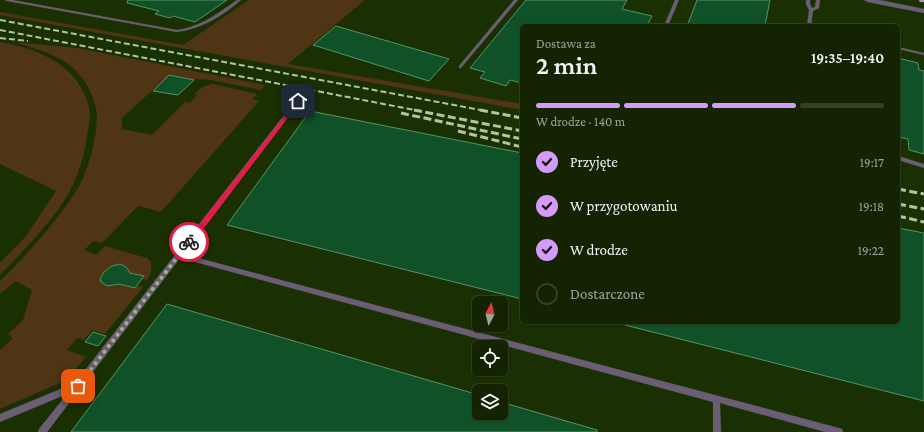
<!DOCTYPE html>
<html lang="pl">
<meta charset="utf-8">
<style>
body{margin:0;font-family:"Crimson Pro",serif;background:#213011;color:#f1f3f6;height:100vh;display:flex;flex-direction:column;font-size:15px;white-space:nowrap}
*{box-sizing:border-box;margin:0}
p{font-size:13px;color:#9da499}
.icon{flex:none;width:22px;height:22px;fill:none;stroke:currentColor;stroke-width:2;stroke-linecap:round;stroke-linejoin:round}
.map{position:relative;flex:1;overflow:hidden}
.drawer{position:absolute;left:520px;top:24px;width:380px;height:300px;display:flex;flex-direction:column;background:#142402;border-radius:6px;box-shadow:0 1px 3px #0004,0 0 0 1px #334124}
.drawer>*{flex:none}
.needle{width:26px;rotate:7deg}
.tools{position:absolute;left:472px;top:296px;display:grid;gap:8px}
.tools a{display:grid;place-items:center;width:36px;height:36px;border-radius:6px;background:#142402;box-shadow:0 1px 3px #0004,0 0 0 1px #334124;font-size:20px}
.pin{position:absolute;display:grid;place-items:center;width:34px;height:34px;color:#fff;margin:-17px;border-radius:8px;box-shadow:0 2px 6px #0006}
.courier{position:absolute;display:grid;place-items:center;width:40px;height:40px;margin:-20px;border:3px solid #e11d48;border-radius:50%;background:#fff;color:#222;box-shadow:0 1px 5px #0007}
.overview em{font-style:normal;font-weight:600}
.overview div{display:flex;flex-direction:column-reverse}
.overview{display:flex;align-items:center;justify-content:space-between;height:68px;padding:0 16px}
h1{font-size:26px;font-weight:600;line-height:30px}
.bar{display:grid;grid-template-columns:repeat(4,1fr);gap:6px 4px;align-content:center;height:48px;padding:0 16px}
.bar i{height:5px;border-radius:3px;background:#334124}
.bar .selected{background:#d59bfb}
.bar p{grid-column:span 4}
ol{padding:0 16px;list-style:none}
li{display:flex;align-items:center;gap:12px;height:44px}
li p{margin-inline-start:auto}
li .icon{padding:4px;border-radius:50%;background:#d59bfb;color:#111;stroke-width:4}
li:last-child{color:#9da499}
li i{width:22px;height:22px;border:2px solid #334124;border-radius:50%}
.map>svg:first-child{display:block}
.green{fill:#4f3513}
.building{fill:#105128;stroke:#579366}
.lines{fill:none;stroke-linecap:round;stroke-linejoin:round}
.lane-casing{stroke:#384c20;stroke-width:0.5}
.street-casing{stroke:#384c20;stroke-width:1}
.primary-casing{stroke:#384c20;stroke-width:1}
.lane{fill:#6b5d75;fill-rule:evenodd}
.street{fill:#6b5d75;fill-rule:evenodd}
.primary{fill:#ad8fc2;fill-rule:evenodd}
.rail-far1{stroke:#b2c5a1;stroke-width:2;stroke-dasharray:6 3;stroke-linecap:butt}
.rail{stroke:#b2c5a1;stroke-width:3;stroke-dasharray:8 3.5;stroke-linecap:butt}
.route{fill:#e11d48}
.done{stroke:#a1b48f;stroke-width:4;stroke-dasharray:0 7.2}
</style>
<div class="map">
<svg width="924" height="432" viewBox="0 0 924 432">
<rect width="100%" height="100%" fill="#1b3002"/>
<g class="green">
<path d="M249,0H365L288,64L522,104V110L0,15V12L183,45Z"/>
<path d="M0,42C33,48 67,60 83,91C86,98 90,107 90,115C90,121 88,129 87,136C85,153 80,169 73,185C58,216 24,250 0,275V263L26,236L56,191L0,164Z"/>
<path d="M13,42L77,48L265,85L261,90L211,80L195,79L194,80L169,75L122,118V129L152,135L185,102L190,103L197,95L194,94C201,88 204,85 213,84L257,94L253,99L259,101L161,212L138,206L102,243L94,241L84,250L96,255L105,246L147,258L151,262C152,269 151,275 147,280L142,279L144,276L132,273L123,284L135,288L137,286L143,287L105,334L92,330L84,340L77,338L67,350L86,357L71,375L62,382L0,409V350L13,338L8,334L23,320L32,290L16,281L0,294V281C26,256 59,219 78,188C89,168 96,141 97,118C97,98 83,74 67,63C51,53 32,47 13,42Z"/>
</g>
<g class="building">
<path d="M128,0H227L195,22L173,16L170,18L155,14L159,11L127,3Z"/>
<path d="M526,0H627L622,9L652,16L647,26H522V83L510,80L506,86L480,78L485,72L470,68Z"/>
<path d="M697,0H770L765,26H687Z"/>
<path d="M336,26L449,59L429,81L313,45Z"/>
<path d="M898,58L918,63L919,70L924,71V154L909,150L908,139L898,137Z"/>
<path d="M169,75L194,80L178,95L153,91Z"/>
<path d="M310,111L522,153V299L227,225Z"/>
<path d="M898,228L924,233V401L625,325L626,322H898Z"/>
<path d="M120,264L126,267L130,273L144,276L135,288L119,284L107,286L101,282L100,279L104,272L112,266Z"/>
<path d="M167,304L479,395V413H501V402L597,430V432H71Z"/>
<path d="M93,332L106,336L98,346L85,342Z"/>
</g>
<g class="lines">
<g class="lane-casing">
<g id="lane">
<path d="M5,0H13L177,30C202,26 217,14 237,0H241C223,16 201,29 177,32L7,1Z"/>
<path d="M514,0H518L461,68H459V66Z"/>
<path d="M675,0H679L668,26H664Z"/>
<path d="M806,0H810V4L812,8L815,7L816,0H820L819,8L813,11L811,26H807L809,10L806,4Z"/>
<path d="M898,47L924,53V55L898,49Z"/>
<path d="M296,100H298L300,101L183,254L839,428L842,429L843,432H825L720,403L721,432H713V402L180,258L47,432H38L39,429L67,394L0,422V414L75,383Z"/>
<path d="M898,156L924,164V168L898,160Z"/>
</g>
</g>
<g class="street-casing">
<path id="street" d="M864,0H879L924,9V13L868,2Z"/>
</g>
<g class="primary-casing">
<path id="primary" d="M919,0H924V2H920Z"/>
</g>
<use href="#lane" class="lane"/>
<use href="#street" class="street"/>
<use href="#primary" class="primary"/>
<g class="rail-far1">
<path d="M0,20L486,111"/>
<path d="M0,30L420,111"/>
<path d="M0,38L28,41"/>
</g>
<g class="rail">
<path d="M414,110L522,131"/>
<path d="M480,110L522,118"/>
<path d="M401,113L522,139"/>
<path d="M458,131L522,147"/>
<path d="M898,189L924,194"/>
<path d="M898,204L924,209"/>
<path d="M898,216L924,222"/>
</g>
</g>
<path class="route" d="M298,99L300,100V102L192,244H187V240Z"/>
<g class="lines">
<path class="done" d="M78,386L189,242"/>
</g>
</svg>
<div class="tools">
<a><svg class="needle" viewBox="-14 -14 28 28"><path d="M0-13l5 13h-10z" fill="#e53935"/><path d="M0 13l5-13h-10z" fill="#9da499"/></svg></a>
<a><svg class="icon" aria-label="locate" viewBox="0 0 24 24"><circle cx="12" cy="12" r="6"/><path d="M12 2v4M12 18v4M2 12h4M18 12h4"/></svg></a>
<a><svg class="icon" aria-label="layers" viewBox="0 0 24 24"><path d="M12 4l9 5-9 5-9-5zM3 14l9 5 9-5"/></svg></a>
</div>
<div class="pin" style="left:78px;top:386px;background:#ea580c"><svg class="icon" aria-label="bag" viewBox="0 0 24 24"><path d="M5 8h14l-1 12H6zM9 8a3 3 0 0 1 6 0"/></svg></div>
<div class="pin" style="left:298px;top:101px;background:#1f2937"><svg class="icon" aria-label="home" viewBox="0 0 24 24"><path d="M3 11l9-7 9 7M6 9v11h12V9"/></svg></div>
<div class="courier" style="left:189px;top:242px"><svg class="icon" aria-label="bike" viewBox="0 0 24 24"><circle cx="6" cy="16" r="4"/><circle cx="18" cy="16" r="4"/><path d="M6 16l4-8h5l3 8M10 8l3 8H6M13 5h3"/></svg></div>
<section class="drawer">
<div class="overview"><div><h1>2 min</h1><p>Dostawa za</p></div><em>19:35–19:40</em></div>
<div class="bar"><i class="selected"></i><i class="selected"></i><i class="selected"></i><i></i><p>W drodze · 140 m</p></div>
<ol>
<li><svg class="icon" aria-label="check" viewBox="0 0 24 24"><path d="M5 12l5 5 9-10"/></svg>Przyjęte<p>19:17</p></li>
<li><svg class="icon" aria-label="check" viewBox="0 0 24 24"><path d="M5 12l5 5 9-10"/></svg>W przygotowaniu<p>19:18</p></li>
<li><svg class="icon" aria-label="check" viewBox="0 0 24 24"><path d="M5 12l5 5 9-10"/></svg>W drodze<p>19:22</p></li>
<li><i></i>Dostarczone</li>
</ol>
</section>
</div>
